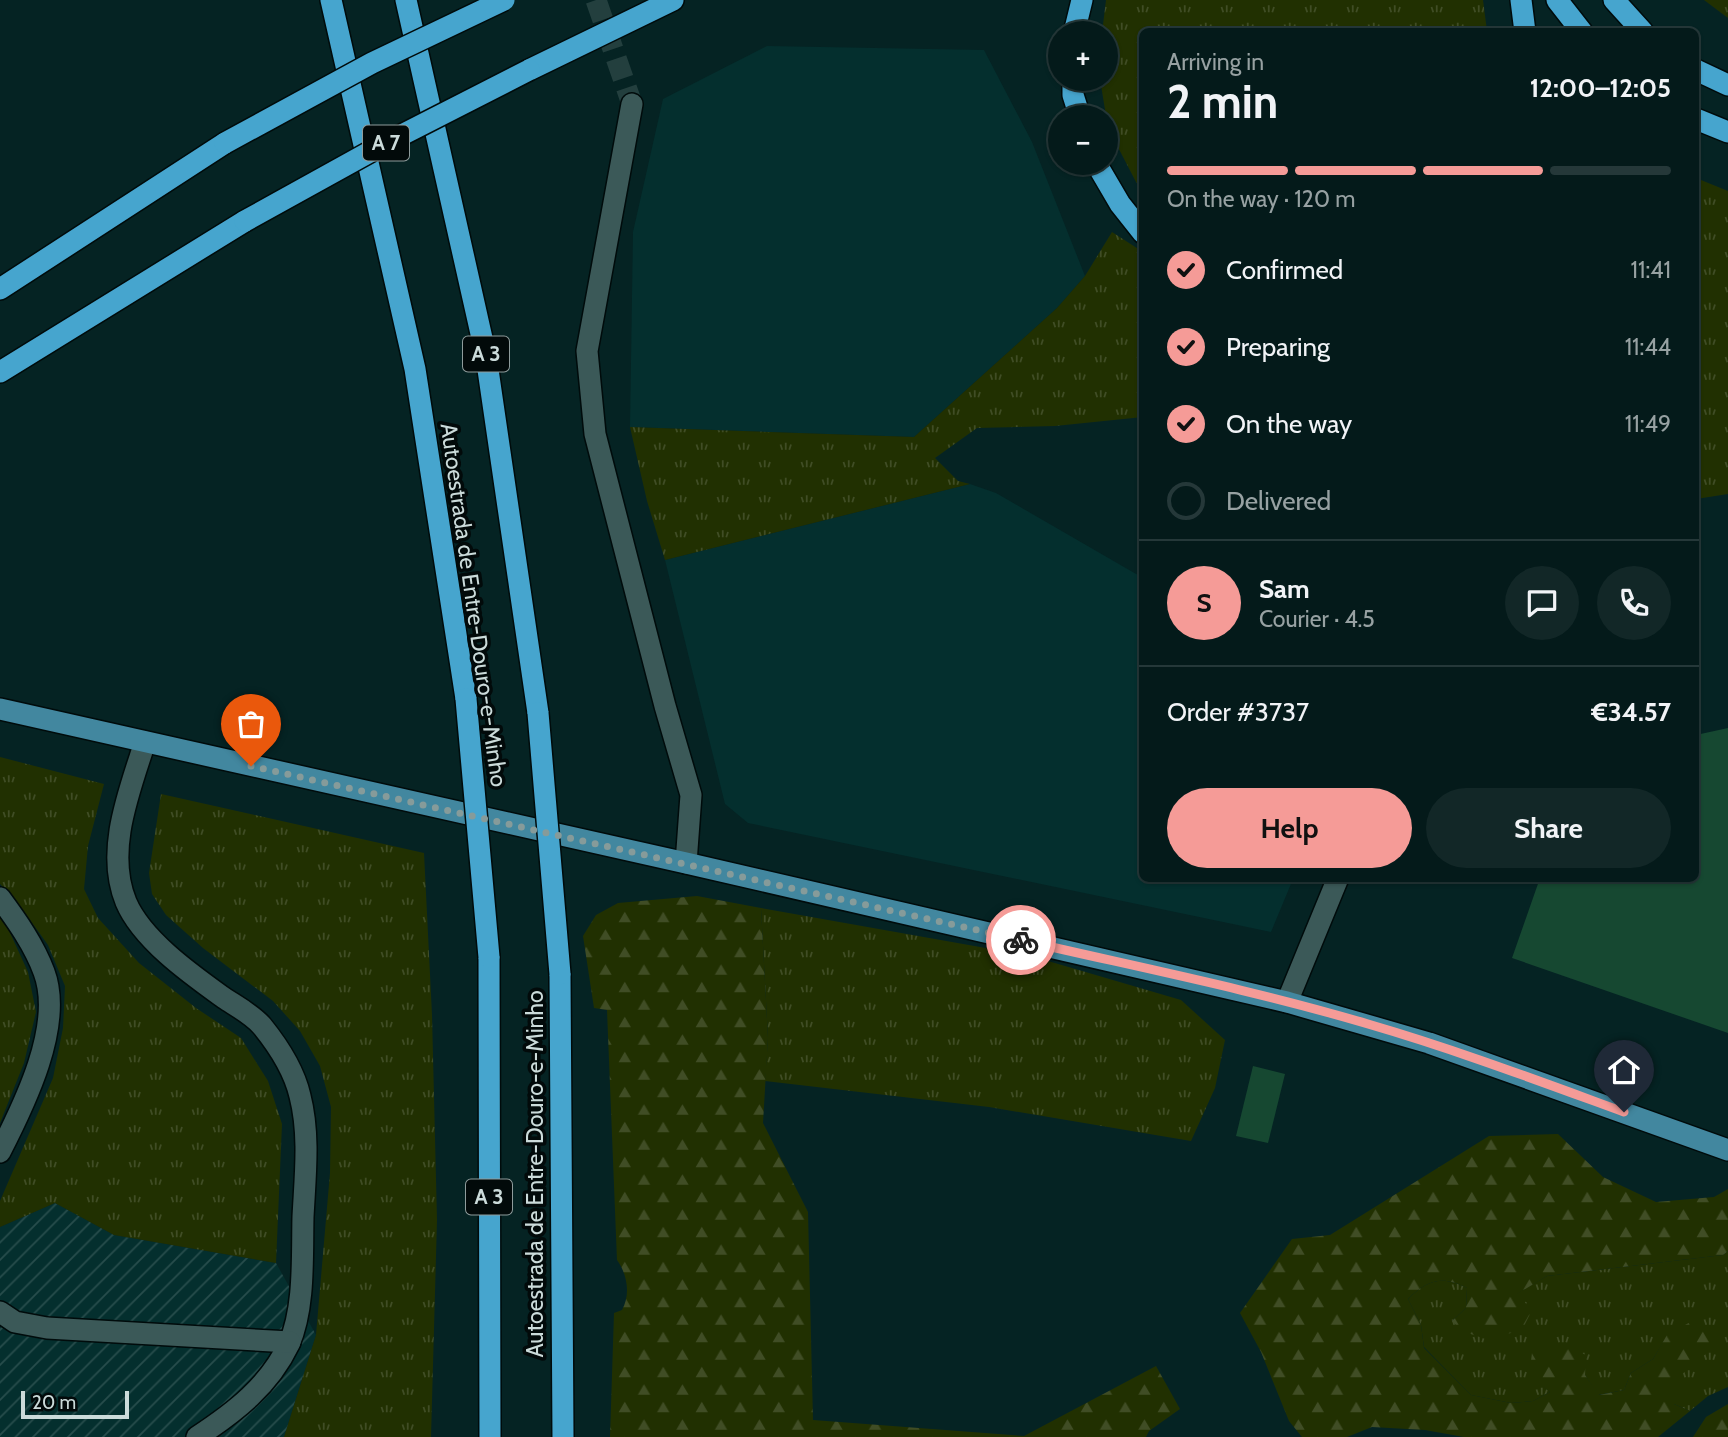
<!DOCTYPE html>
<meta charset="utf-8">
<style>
body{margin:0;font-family:Cabin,sans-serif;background:#122727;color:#f1f3f6;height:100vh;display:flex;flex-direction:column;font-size:26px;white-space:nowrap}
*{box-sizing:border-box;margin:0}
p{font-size:23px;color:#97a1a2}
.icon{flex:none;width:38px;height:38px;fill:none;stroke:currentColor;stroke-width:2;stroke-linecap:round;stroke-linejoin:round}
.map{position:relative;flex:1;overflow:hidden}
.side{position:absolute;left:1139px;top:28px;width:560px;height:854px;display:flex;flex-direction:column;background:#041a1a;border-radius:10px;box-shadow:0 2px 5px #0004,0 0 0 2px #253839}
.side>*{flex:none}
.buttons{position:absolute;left:1048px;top:21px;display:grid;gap:14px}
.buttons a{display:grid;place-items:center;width:70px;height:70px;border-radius:50%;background:#041a1a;box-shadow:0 2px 5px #0004,0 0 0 2px #253839;font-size:35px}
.scale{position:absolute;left:21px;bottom:18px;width:108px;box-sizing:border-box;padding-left:7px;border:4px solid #cbdbda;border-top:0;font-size:19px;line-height:24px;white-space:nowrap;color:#cbdbda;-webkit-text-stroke:5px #020a0a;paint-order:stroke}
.pin{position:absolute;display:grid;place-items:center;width:60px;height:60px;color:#fff;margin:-72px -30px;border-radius:50% 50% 50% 0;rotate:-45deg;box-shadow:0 0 7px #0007}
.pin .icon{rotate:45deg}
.courier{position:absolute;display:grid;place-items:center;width:70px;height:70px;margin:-35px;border:5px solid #f59b97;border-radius:50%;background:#fff;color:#222;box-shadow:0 2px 9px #0007}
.head em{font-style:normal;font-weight:800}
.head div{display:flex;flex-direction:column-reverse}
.head{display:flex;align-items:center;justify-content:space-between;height:119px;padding:0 28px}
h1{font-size:46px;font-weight:800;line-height:52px}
.bar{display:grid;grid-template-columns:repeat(4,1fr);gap:10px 7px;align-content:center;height:84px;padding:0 28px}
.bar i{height:9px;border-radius:5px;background:#253839}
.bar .active{background:#f59b97}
.bar p{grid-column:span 4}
.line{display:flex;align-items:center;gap:18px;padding:0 28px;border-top:2px solid #253839}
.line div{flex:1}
.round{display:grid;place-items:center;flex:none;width:74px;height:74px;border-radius:37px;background:#122727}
ol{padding:0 28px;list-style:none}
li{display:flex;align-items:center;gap:21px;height:77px}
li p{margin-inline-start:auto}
li .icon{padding:7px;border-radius:50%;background:#f59b97;color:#111;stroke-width:4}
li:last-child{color:#97a1a2}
li i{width:38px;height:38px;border:4px solid #253839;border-radius:50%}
.primary-button{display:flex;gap:14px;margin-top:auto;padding:14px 28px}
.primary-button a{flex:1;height:80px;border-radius:42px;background:#f59b97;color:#111;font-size:28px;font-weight:800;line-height:80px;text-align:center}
.primary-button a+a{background:#122727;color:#f1f3f6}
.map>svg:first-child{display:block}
.built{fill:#042f2e}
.industrial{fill:url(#industrial-furrows)}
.grass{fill:url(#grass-tufts)}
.forest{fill:url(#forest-firs)}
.building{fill:#164831}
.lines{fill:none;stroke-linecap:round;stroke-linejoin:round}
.street-tunnel{stroke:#233f3e;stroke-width:21;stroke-dasharray:21 10;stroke-linecap:butt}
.lane-casing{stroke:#000b0b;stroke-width:24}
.street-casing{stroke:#000b0b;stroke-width:24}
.primary-casing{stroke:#000b0b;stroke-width:24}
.highway-casing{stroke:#000b0b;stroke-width:24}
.lane{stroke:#3b5958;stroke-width:21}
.street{stroke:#3b5958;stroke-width:21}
.primary{stroke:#42879f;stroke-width:21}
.highway{stroke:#46a5ce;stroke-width:21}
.highway-bridge-casing{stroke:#000b0b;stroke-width:24;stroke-linecap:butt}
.highway-bridge{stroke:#46a5ce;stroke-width:21}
.done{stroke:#869b9a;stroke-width:7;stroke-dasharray:0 12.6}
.route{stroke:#f59b97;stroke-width:9}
.labels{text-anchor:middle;stroke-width:7;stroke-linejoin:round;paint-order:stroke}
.shield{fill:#020a0a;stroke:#8f9c9c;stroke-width:2}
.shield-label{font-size:21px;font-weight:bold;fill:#cbdbda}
.street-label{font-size:23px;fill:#cbdbda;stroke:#020a0a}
</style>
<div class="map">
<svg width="1728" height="1437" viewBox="0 0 1728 1437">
<defs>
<pattern id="industrial-furrows" width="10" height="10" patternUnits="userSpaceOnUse" patternTransform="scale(1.75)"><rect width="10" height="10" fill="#042f2e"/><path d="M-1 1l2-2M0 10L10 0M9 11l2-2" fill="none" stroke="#274d4c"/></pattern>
<pattern id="grass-tufts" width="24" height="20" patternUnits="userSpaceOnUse" patternTransform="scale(1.75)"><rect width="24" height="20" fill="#213001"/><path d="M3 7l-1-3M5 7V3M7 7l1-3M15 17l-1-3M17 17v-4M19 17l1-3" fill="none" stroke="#404d25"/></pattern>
<pattern id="forest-firs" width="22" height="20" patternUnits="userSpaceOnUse" patternTransform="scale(1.75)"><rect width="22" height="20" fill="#213001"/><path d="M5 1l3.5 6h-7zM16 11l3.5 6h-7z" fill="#404d25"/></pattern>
</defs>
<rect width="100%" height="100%" fill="#052323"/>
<g class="built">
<path d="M767,46L984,50L1032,142L1085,276L1057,308L914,437L630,427L633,232L663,99Z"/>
<path d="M970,484L996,493L1143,578V878L1293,879L1271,932L748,823L725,804L665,560Z"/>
</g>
<path class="industrial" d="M55,1203L114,1235L276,1263L316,1335L284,1437H0V1227Z"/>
<g class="grass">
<path d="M1106,0H1483L1487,31L1143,32V191L1136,182L1108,128L1100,79H1106V33H1102Z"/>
<path d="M1704,0H1728V18Z"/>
<path d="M1696,178L1728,191V494L1696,499Z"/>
<path d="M1112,232L1143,252V417L1055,426L977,428L935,458L958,481L970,484L665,560L647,501L630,427L914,437L1057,308L1085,276Z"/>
<path d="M0,757L104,784L88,846L84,889L98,918L139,963L196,1008L241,1038L268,1081L282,1124L276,1263L114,1235L55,1203L0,1227V1201L53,1078L63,1028L65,986L48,945L15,899L0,884Z"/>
<path d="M161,794L424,853L432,1015L437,1220L431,1437H284L316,1335L330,1173L331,1107L320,1066L300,1031L273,1001L203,948L166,915L152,894L149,873Z"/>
<path d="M761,908L1031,956L1181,1000L1225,1040L1215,1088L1191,1141L989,1107L765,1081L768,1038Z"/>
<path d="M0,917L6,924L28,972L36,1012L24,1063L0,1123Z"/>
<path d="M1728,1251V1387L1708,1396L1690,1411L1674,1404V1381L1667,1336L1653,1359L1631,1373L1624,1390L1598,1395L1585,1375H1530L1550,1392L1533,1401L1511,1403L1471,1395L1424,1347L1421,1325L1408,1299C1427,1280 1442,1275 1467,1288L1466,1308L1452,1321L1516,1294L1547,1276L1723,1255Z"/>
</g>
<g class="forest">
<path d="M697,896L761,908L768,1038L763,1123L808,1212L813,1420L1024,1436L1156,1366L1180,1409L1149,1431L1146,1437H610L614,1313L622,1310C631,1294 627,1274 617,1260L607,1010L594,1008L583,936L596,915L618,903Z"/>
<path d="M1558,1134L1603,1177L1656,1202L1714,1197L1728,1189V1251L1723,1255L1547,1276L1517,1294L1532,1310L1523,1328L1491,1341L1462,1331L1452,1321L1466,1308L1467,1288C1442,1275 1427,1280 1408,1299L1421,1325L1424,1348L1471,1395L1511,1403L1533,1401L1550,1392L1529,1376L1532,1353L1563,1345L1586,1355L1585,1375L1599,1395L1624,1390L1631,1373L1653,1359L1667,1335L1694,1320L1710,1334L1708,1352L1674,1381V1404L1690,1411L1658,1437H1464L1425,1430L1372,1427L1347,1437H1302L1289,1421L1261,1352L1240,1313L1292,1239L1330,1235L1489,1136Z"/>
<path d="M1728,1404V1437H1693L1706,1417Z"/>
</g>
<g class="building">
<path d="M1728,728V1033L1512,958L1540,878H1696V735Z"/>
<path d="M1253,1066L1285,1074L1268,1143L1236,1136Z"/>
</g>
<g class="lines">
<path class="street-tunnel" d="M596,0L632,104"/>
<g class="lane-casing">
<g id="lane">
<path d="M145,742C129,792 105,851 126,902C142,940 192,975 224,998C236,1006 253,1015 262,1026C279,1047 294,1070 300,1096C310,1135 305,1177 303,1217C302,1257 305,1307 289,1344C269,1386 235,1412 197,1437"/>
<path d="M0,898C17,921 34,945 44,972C64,1025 24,1105 0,1152"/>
<path d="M0,1312L15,1322L47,1328L290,1342"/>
</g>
</g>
<g class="street-casing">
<g id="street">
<path d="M632,104L587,351L595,434L665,706L691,795L686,863"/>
<path d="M1287,1002L1338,878"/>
</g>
</g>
<g class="primary-casing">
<path id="primary" d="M0,709L686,863L1287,1002L1429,1043L1728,1150"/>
</g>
<g class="highway-casing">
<g id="highway">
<path d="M331,0L415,369L466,699"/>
<path d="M406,0L486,356L538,713"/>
<path d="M1521,0L1525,32"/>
<path d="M1557,0L1582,32"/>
<path d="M1614,0L1643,32"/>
<path d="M1074,33L1082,0"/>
<path d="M529,70L673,0"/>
<path d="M1696,70L1728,85"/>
<path d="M1073,79V95L1080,117"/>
<path d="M1696,119L1728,132"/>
<path d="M1096,163L1120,204L1143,233"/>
<path d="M0,289L225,143"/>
<path d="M0,372L245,221"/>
<path d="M489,957L490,1437"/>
<path d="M560,974L563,1437"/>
</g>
</g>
<use href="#lane" class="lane"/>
<use href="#street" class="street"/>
<use href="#primary" class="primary"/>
<use href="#highway" class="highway"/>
<g class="highway-bridge-casing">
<g id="highway-bridge">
<path d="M225,143L372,63L504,0"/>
<path d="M245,221L386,143L529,70"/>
<path d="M466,699L489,957"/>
<path d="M538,713L560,974"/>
</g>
</g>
<use href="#highway-bridge" class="highway-bridge"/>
</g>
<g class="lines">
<path class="done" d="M251,766L1021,940"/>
<path class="route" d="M1021,940C1137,967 1254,990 1368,1024C1454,1049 1539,1081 1624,1112"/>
</g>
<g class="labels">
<g class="shield">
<rect x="363" y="125.5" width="46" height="35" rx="5"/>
<rect x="463" y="336.5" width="46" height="35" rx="5"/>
<rect x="466" y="1179.5" width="46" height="35" rx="5"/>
</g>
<g class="shield-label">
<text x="386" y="150">A 7</text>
<text x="486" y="361">A 3</text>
<text x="489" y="1204">A 3</text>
</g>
<g class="street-label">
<text transform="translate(474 605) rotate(82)" y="8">Autoestrada de Entre-Douro-e-Minho</text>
<text transform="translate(535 1174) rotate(-90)" y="8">Autoestrada de Entre-Douro-e-Minho</text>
</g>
</g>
</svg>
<div class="buttons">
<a>+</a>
<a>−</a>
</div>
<div class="scale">20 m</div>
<div class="pin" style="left:251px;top:766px;background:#ea580c"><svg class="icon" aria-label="bag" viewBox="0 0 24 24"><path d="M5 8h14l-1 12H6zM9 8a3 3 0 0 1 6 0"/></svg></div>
<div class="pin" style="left:1624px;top:1112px;background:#1f2937"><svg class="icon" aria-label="home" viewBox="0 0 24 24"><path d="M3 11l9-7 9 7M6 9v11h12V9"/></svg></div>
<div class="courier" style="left:1021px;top:940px"><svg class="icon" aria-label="bike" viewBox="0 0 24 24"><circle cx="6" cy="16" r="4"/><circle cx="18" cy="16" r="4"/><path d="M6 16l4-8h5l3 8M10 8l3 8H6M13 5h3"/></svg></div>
<section class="side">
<div class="head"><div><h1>2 min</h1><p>Arriving in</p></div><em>12:00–12:05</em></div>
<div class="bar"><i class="active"></i><i class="active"></i><i class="active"></i><i></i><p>On the way · 120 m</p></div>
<ol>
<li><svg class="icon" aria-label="check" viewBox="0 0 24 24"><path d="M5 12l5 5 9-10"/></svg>Confirmed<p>11:41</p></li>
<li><svg class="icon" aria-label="check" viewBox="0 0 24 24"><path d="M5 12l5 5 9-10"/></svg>Preparing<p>11:44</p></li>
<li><svg class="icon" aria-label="check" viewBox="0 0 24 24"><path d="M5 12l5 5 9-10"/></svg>On the way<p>11:49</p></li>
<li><i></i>Delivered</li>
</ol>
<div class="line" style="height:126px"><b class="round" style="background:#f59b97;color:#111">S</b><div><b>Sam</b><p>Courier · 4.5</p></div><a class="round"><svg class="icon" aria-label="chat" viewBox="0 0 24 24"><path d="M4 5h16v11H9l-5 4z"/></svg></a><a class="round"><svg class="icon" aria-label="phone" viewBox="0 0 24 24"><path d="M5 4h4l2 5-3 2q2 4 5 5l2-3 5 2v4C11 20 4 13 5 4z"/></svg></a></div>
<div class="line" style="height:91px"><div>Order #3737</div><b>€34.57</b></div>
<div class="primary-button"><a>Help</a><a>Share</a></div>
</section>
</div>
